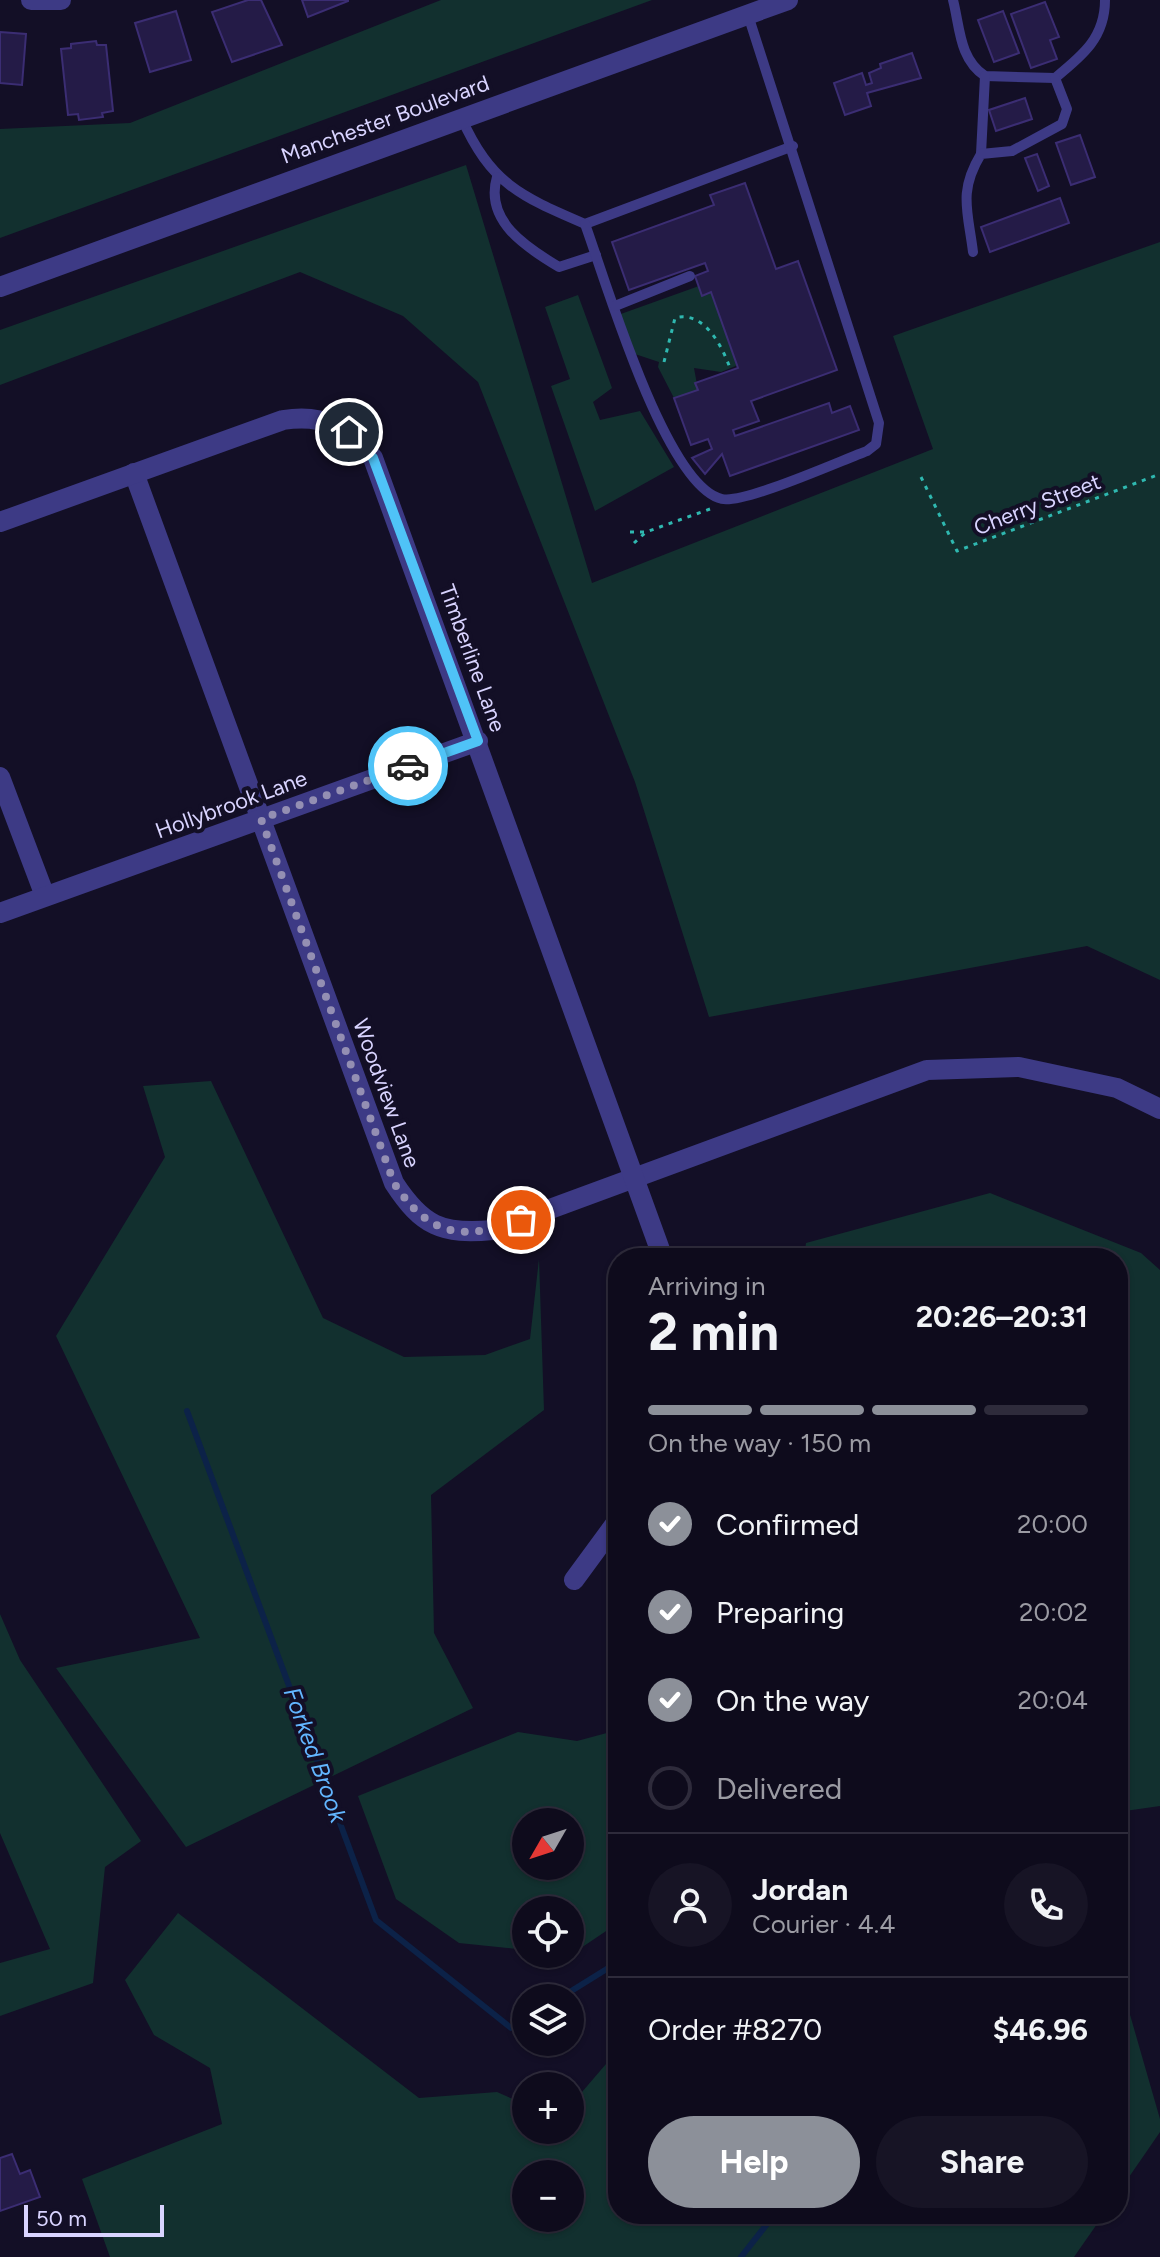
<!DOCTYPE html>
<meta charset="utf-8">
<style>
body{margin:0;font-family:Figtree,sans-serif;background:#171425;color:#f1f3f6;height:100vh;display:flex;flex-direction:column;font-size:30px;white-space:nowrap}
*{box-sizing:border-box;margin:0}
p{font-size:26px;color:#9b9ba3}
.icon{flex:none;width:44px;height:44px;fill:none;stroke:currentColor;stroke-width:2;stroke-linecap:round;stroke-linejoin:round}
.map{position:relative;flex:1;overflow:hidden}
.sheet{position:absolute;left:608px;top:1248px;width:520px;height:976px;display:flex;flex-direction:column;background:#0e0b1c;border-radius:32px;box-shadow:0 2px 6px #0004,0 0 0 2px #2e2b3b}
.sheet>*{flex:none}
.needle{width:52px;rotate:231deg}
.buttons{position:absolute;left:512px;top:1808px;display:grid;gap:16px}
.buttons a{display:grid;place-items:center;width:72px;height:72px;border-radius:50%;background:#0e0b1c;box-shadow:0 2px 6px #0004,0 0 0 2px #2e2b3b;font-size:40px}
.scale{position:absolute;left:24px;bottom:20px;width:140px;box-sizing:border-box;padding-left:8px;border:4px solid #d9d4ff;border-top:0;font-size:22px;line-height:28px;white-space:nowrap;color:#d9d4ff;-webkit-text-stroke:6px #130f26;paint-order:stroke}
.pin{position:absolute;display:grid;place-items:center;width:68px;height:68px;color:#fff;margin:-34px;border:4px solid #fff;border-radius:50%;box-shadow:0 2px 8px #0007}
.courier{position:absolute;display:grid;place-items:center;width:80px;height:80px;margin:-40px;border:6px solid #4fc3f7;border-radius:50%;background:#fff;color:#222;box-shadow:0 2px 10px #0007}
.summary em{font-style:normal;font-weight:700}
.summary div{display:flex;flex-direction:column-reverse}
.summary{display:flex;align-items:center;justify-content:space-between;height:136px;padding:0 40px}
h1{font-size:52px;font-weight:700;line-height:60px}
.bar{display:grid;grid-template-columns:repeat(4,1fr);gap:12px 8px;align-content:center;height:96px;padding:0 40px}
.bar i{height:10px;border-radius:6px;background:#2e2b3b}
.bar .selected{background:#8c9099}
.bar p{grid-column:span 4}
.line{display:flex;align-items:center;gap:20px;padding:0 40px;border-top:2px solid #2e2b3b}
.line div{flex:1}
.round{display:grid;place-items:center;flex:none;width:84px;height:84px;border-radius:42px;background:#171425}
ol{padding:0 40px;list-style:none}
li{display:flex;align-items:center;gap:24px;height:88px}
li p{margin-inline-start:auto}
li .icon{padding:8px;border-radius:50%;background:#8c9099;color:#fff;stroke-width:4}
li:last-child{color:#9b9ba3}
li i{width:44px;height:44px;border:4px solid #2e2b3b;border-radius:50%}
.cta{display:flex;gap:16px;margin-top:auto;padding:16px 40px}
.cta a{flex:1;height:92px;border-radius:48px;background:#8c9099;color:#fff;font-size:32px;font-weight:700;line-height:92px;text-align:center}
.cta a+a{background:#171425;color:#f1f3f6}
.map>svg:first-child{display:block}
.green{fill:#12302f;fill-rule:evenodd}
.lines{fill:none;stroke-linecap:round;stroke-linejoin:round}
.stream{stroke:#0c2248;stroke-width:6}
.building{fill:#241b47;stroke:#3b2d73;stroke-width:2}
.path{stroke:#2fb8b0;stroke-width:3;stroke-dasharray:4 6;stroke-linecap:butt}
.service{stroke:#3d3a85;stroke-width:10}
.minor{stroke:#3d3a85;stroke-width:20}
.tertiary{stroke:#3d3a85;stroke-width:20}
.done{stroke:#948fb3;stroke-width:8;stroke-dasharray:0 14.4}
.route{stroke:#4fc3f7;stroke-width:10}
.labels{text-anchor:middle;stroke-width:8;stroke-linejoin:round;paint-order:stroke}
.street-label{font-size:22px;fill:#d9d4ff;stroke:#130f26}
.water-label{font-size:24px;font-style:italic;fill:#62b6ff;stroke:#130f26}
</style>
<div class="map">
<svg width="1160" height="2257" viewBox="0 0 1160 2257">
<rect width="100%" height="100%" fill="#130f26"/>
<g class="green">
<path d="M441,0H652L0,238V129L130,123Z"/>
<path d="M466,165L592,583L933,449L893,336L1160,242V980L1087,946L709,1017L635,782L478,382L403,316L300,272L0,385V330Z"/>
<path d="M699,286L702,295L711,292L738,365L721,372L694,368L698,390L674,398L658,367L659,362L632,353L618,315Z"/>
<path d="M578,295L612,388L593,402L600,420L640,411L674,467L595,511L551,386L570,379L545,307Z"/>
<path d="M211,1081L323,1318L404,1357L485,1355L530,1339L539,1259L544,1410L431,1495L434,1633L473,1708L186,1847L56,1668L200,1638L56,1336L165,1157L143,1086Z"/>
<path d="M990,1193L1141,1253L1160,1270V1806L1118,1812V1258H804L806,1243Z"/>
<path d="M0,1614L20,1660L141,1841L105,1867L93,1983L0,2016V1963L50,1949L0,1833Z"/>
<path d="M618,1730V1923L572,1954L570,1910H526V1950L459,1943L396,1899L358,1796L518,1732L577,1741ZM526,1822H570V1866H526Z"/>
<path d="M178,1913L419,2098L497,2092L526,2105V2130H570V2106L618,2050V2214H1104L1074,2257H110L82,2179L222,2124L210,2068L154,2035L125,1980ZM526,2174H570V2218H526Z"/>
<path d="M1118,1973L1160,2119V2132L1118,2193Z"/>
</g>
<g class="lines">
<g class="stream">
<path d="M187,1411L376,1920L511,2028L526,2019"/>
<path d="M560,1998L618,1962"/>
<path d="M741,2257L775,2214"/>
</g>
</g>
<g class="building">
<path d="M248,0H261L282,45L232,62L212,12Z"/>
<path d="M302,0H348V1L308,17Z"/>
<path d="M1045,2L1059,37L1050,40L1057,59L1031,68L1011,14Z"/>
<path d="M176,11L191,60L150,72L135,23Z"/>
<path d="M1003,11L1019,53L994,62L978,20Z"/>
<path d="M0,32L26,34L22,85L0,83Z"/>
<path d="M96,41L97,45H106L113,111L102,113L103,117L79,120L78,114L68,115L61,49L71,48V44Z"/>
<path d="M912,53L921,78L867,93L871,106L845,115L834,83L862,73L866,85L872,83L869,73L881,68L880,64Z"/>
<path d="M1025,98L1032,119L996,131L989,110Z"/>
<path d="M1080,135L1095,177L1071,185L1056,143Z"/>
<path d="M1037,154L1049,186L1038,191L1025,158Z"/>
<path d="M745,183L776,269L798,261L837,370L751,401L759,421L733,430L735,436L829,403L832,413L850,406L859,430L730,476L722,454L705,474L692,458L712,449L708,439L691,445L674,398L698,390L695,383L738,368L711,292L702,296L695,276L708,271L705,263L629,290L612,242L714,205L710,195Z"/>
<path d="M1060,198L1069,223L990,252L981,227Z"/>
<path d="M12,2154L20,2174L30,2170L40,2197L0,2211V2158Z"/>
</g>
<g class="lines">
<g class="path">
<path d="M664,362L675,318C704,310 722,346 730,368"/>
<path d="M921,477L957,551L1160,474"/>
<path d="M630,532H646L710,509"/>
<path d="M634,543L646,532"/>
</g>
<g class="service">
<path d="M953,0C960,27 959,59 985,76L1055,78C1082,56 1105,38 1105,0"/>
<path d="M461,117C491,184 520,196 585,224L793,146"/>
<path d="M981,154L985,76"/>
<path d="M497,177C484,221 527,248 559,267L596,255"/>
<path d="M585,224C605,278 665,486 722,499C744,504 840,461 867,451L876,444L879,423L748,15"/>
<path d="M973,252C968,211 958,192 981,154L1012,151L1062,124L1067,109L1055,78"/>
<path d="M615,306L690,276"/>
</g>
<g class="minor">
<path d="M31,0H61"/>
<path d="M134,473L394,1183C422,1226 442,1235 493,1230L927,1070L1019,1067L1117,1088L1160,1109"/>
<path d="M0,522L283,420C325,413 346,428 373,458L663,1258"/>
<path d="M0,777L45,896"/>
<path d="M0,913L478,741"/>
<path d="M574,1580L618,1520"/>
</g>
<path class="tertiary" d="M0,287L788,0"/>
</g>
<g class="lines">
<path class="done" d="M408,766L261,819L394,1183C429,1237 463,1241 521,1220"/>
<path class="route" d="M349,432L373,458L478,741L408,766"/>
</g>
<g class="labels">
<g class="street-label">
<text transform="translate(385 119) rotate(-20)" y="8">Manchester Boulevard</text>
<text transform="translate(1037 504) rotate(-21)" y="8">Cherry Street</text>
<text transform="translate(473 658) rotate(70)" y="8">Timberline Lane</text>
<text transform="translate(231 804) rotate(-20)" y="8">Hollybrook Lane</text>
<text transform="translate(387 1093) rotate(70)" y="8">Woodview Lane</text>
</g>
<g class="water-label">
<text transform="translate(315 1755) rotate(70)" y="8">Forked Brook</text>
</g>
</g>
</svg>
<div class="buttons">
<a><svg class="needle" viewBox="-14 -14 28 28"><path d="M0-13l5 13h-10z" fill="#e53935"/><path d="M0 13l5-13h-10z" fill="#9b9ba3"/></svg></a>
<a><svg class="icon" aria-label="locate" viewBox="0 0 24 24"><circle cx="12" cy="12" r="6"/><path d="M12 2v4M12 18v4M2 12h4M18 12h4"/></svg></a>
<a><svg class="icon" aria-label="layers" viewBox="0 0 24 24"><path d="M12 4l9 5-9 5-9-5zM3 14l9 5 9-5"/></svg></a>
<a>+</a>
<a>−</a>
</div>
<div class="scale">50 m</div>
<div class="pin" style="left:521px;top:1220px;background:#ea580c"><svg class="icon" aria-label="bag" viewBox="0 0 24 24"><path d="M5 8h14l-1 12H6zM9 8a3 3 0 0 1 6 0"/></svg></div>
<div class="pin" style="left:349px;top:432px;background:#1f2937"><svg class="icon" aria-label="home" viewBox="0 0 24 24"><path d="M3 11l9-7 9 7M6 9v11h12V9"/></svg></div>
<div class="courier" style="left:408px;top:766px"><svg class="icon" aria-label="car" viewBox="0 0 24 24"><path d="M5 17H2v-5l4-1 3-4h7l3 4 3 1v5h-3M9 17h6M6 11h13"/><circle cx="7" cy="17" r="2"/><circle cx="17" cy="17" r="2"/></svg></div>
<section class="sheet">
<div class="summary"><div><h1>2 min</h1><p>Arriving in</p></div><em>20:26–20:31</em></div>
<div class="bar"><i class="selected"></i><i class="selected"></i><i class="selected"></i><i></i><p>On the way · 150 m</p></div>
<ol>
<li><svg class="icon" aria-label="check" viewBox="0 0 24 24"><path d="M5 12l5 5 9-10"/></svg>Confirmed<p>20:00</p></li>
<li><svg class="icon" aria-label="check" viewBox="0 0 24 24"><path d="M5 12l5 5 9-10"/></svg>Preparing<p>20:02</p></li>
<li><svg class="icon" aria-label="check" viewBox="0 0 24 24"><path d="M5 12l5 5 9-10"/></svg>On the way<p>20:04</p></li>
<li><i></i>Delivered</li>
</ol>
<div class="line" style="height:144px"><a class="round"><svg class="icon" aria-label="person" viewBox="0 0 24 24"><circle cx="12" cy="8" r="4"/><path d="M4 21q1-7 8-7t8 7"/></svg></a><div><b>Jordan</b><p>Courier · 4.4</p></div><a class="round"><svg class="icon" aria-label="phone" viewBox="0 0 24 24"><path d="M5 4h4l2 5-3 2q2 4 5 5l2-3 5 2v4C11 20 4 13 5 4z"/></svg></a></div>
<div class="line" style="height:104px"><div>Order #8270</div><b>$46.96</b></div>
<div class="cta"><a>Help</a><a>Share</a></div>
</section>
</div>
